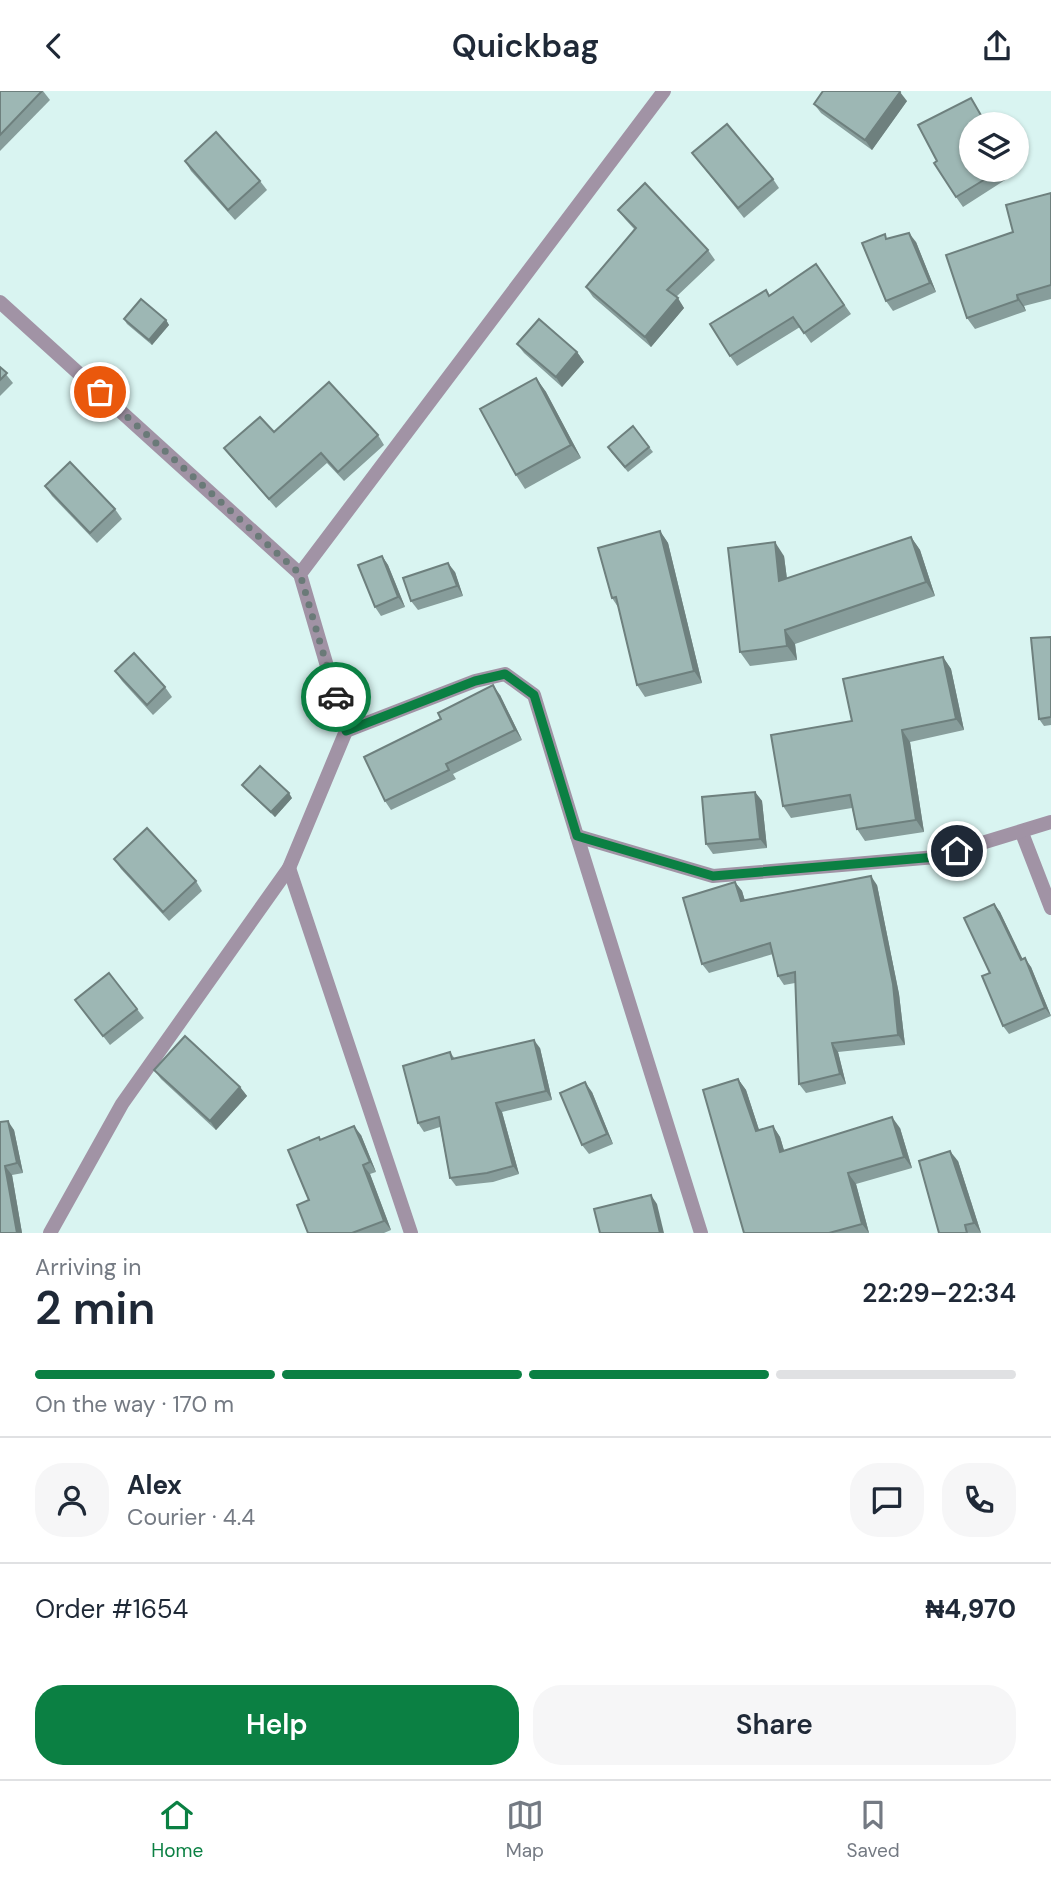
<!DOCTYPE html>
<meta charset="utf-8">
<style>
body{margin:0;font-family:"DM Sans",sans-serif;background:#f6f6f7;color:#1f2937;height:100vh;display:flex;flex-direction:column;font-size:26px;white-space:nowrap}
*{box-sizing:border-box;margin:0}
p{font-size:23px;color:#747a83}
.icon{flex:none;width:38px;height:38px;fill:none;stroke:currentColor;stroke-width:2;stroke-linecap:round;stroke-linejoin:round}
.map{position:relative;height:1142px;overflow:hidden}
.side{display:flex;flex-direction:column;background:#fff;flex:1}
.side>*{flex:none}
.fabs{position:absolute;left:959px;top:21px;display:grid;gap:14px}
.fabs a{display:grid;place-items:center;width:70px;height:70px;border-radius:50%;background:#fff;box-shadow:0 2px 5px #0004;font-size:35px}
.pin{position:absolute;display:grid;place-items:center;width:60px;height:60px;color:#fff;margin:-30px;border:4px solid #fff;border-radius:50%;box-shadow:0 2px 7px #0007}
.courier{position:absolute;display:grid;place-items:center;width:70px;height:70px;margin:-35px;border:5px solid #0b8043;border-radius:50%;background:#fff;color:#222;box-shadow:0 2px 9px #0007}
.headline em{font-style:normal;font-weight:600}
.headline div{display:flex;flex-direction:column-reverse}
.headline{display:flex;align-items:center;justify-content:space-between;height:119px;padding:0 35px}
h1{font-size:46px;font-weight:600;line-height:52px}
.bar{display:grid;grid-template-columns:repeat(4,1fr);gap:10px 7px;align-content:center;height:84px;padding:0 35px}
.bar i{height:9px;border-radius:5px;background:#e0e1e3}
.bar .current{background:#0b8043}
.bar p{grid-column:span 4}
.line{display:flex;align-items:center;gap:18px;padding:0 35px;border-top:2px solid #e0e1e3}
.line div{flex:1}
.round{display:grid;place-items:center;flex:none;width:74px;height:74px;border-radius:28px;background:#f6f6f7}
.button{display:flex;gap:14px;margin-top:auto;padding:14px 35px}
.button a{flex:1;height:80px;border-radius:28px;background:#0b8043;color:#fff;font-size:28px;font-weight:600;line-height:80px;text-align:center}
.button a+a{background:#f6f6f7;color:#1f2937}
header{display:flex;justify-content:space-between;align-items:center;height:91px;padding:0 35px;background:#fff;font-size:32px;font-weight:600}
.menu{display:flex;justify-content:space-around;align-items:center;height:98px;border-top:2px solid #e0e1e3;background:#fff;font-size:19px;color:#747a83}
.menu a{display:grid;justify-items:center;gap:4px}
.menu .current{color:#0b8043}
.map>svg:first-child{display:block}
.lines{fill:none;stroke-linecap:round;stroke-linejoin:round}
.minor{stroke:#a193a5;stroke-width:14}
.wall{fill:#879d9b}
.shaded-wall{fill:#6e807e}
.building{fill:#9db7b4;stroke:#6e807e;stroke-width:2}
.done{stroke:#6a7a78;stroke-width:7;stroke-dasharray:0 12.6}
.route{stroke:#0b8043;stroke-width:9}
</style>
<header><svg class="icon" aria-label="back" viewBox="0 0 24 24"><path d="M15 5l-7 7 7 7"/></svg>Quickbag<svg class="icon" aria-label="share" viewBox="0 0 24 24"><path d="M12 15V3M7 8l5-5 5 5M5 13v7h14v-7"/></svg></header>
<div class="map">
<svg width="1051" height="1142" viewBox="0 0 1051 1142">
<rect width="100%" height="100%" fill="#d9f4f1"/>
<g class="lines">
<g class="minor">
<path d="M0,211L300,483"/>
<path d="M346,640L475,590L505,583L534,604L577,745"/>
<path d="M1022,742L1051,817"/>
<path d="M289,777L411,1142"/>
<path d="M50,1142L122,1013L289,777L346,640L300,483L664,0"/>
<path d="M701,1142L577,745L713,785L936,766L1051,731"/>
</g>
</g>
<g class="wall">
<path d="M0,0H43L50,9L0,60Z"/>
<path d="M971,7L987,33H971V79H1014L1016,82L963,116L956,106L937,70Z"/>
<path d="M907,10L872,59L821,22L814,13Z"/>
<path d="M692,62L773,88L779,97L744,127Z"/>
<path d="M185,70L260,90L267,99L235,129L191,80Z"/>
<path d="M1051,102V208L1024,215L1026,220L975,238L967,227L1013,141Z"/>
<path d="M618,119L708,159L715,169L676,206L684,217L651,256L593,206L586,196L635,139L625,128Z"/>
<path d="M887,147L916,151L936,201L893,220L886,210Z"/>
<path d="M816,173L851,223L811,252L800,236L737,275L730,265L770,205Z"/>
<path d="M124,228L166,229L169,234L152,254L127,233Z"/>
<path d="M517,253L577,261L584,271L562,296L524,262Z"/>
<path d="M0,276L13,292L0,305Z"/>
<path d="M536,287L546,301L581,367L525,398L516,384Z"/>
<path d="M633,335L653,361L628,381L611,361Z"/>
<path d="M274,341L378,344L384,354L344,390L327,372L276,417L231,366L224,357Z"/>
<path d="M45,395L115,418L122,428L97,452L52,405Z"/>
<path d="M660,440L668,452L702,592L645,606L637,594L618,516L612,507Z"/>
<path d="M911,446L920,459L935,505L795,553L797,569L750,575L740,561L784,465L787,488Z"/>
<path d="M382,465L388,474L405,516L381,525L375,516Z"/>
<path d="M455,481L463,505L418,519L411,510Z"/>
<path d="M1051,546V634L1044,635L1039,628Z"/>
<path d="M943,566L951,578L964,639L910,651L924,741L865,750L857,738L852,717L791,727L783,715L852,630Z"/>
<path d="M115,580L165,596L172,606L153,624L122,590Z"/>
<path d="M500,604L522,649L453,683L456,688L391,719L385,710Z"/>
<path d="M242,694L292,707L275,726L246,699Z"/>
<path d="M755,701L762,710L767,757L713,763L706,753Z"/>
<path d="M114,768L196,790L202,800L169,830L121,778Z"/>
<path d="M735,791L742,800L745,810L877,794L899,903L905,954L838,961L846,993L806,1002L799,993L795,892L784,894L778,885L773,863L709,882L702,873Z"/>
<path d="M994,813L1000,821L1022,868L1031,876L1051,925L1009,943L1003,935L990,882Z"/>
<path d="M75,909L137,918L144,927L110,954Z"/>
<path d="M540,957L552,1009L502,1021L519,1083L493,1091L456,1095L450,1087L440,1036L424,1041L418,1032L450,961L455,968Z"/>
<path d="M154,979L240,996L247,1005L216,1039L161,988Z"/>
<path d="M738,988L746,999L759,1039L773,1035L780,1046L784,1060L900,1037L912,1077L856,1093L869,1142H744Z"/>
<path d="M592,1001L613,1053L589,1063L582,1054Z"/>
<path d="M0,1031L14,1039L23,1082L12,1084L22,1142H0Z"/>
<path d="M361,1044L376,1081L370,1083L391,1139L384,1142H308L321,1049Z"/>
<path d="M958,1070L981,1142H939Z"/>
</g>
<g class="shaded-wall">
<path d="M900,1L907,10L872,59L865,49Z"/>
<path d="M909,142L916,151L936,201L930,192Z"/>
<path d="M1017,204L1024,215L1026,220L1018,209Z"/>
<path d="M678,207L684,217L651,256L645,246Z"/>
<path d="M166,229L169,234L152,254L149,249Z"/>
<path d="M577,261L584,271L562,296L556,286Z"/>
<path d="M536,287L546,301L581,367L571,354Z"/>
<path d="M660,440L668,452L702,592L694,580Z"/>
<path d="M911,446L920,459L935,505L926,491Z"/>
<path d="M775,451L784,465L789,504L779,490Z"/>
<path d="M382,465L388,474L405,516L398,506Z"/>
<path d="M448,472L455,481L463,505L457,495Z"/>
<path d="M785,539L795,553L797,569L787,555Z"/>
<path d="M943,566L951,578L964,639L956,628Z"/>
<path d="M493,594L500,604L522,649L515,639Z"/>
<path d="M902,639L910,651L924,741L916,729Z"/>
<path d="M755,701L762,710L767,757L760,748Z"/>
<path d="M289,702L292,707L275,726L271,721Z"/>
<path d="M871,785L877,794L899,903L905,954L898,944Z"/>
<path d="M735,791L742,800L748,820L741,810Z"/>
<path d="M994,813L1000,821L1027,877L1021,869Z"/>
<path d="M1025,867L1031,876L1051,925L1045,917Z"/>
<path d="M534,949L540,957L552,1009L546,1000Z"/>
<path d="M832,952L838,961L846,993L840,983Z"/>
<path d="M738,988L746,999L763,1051L756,1040Z"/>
<path d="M585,991L592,1001L613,1053L607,1043Z"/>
<path d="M240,996L247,1005L216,1039L210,1030Z"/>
<path d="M496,1012L502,1021L519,1083L513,1075Z"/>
<path d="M892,1026L900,1037L912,1077L904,1066Z"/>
<path d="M8,1030L14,1039L23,1082L17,1072Z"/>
<path d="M354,1035L361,1044L376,1081L370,1071Z"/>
<path d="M773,1035L780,1046L788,1072L780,1061Z"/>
<path d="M950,1060L958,1070L981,1142L974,1132Z"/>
<path d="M363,1074L370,1083L391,1139L384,1130Z"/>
<path d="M5,1075L12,1084L22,1142H17Z"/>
<path d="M848,1082L856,1093L869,1142L862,1133Z"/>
<path d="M651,1104L657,1113L664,1142H660Z"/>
</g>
<g class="building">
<path d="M0,0H42L0,44Z"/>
<path d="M823,0H899L900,1L865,49L814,13Z"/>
<path d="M971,7L986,33H971V79H1000L956,106L934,72L937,70L918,34Z"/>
<path d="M727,33L773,88L738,117L692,62Z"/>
<path d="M216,41L260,90L228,119L185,70Z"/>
<path d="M645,92L708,159L667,199L678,207L645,246L586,196L636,137L618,119Z"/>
<path d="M1051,102V194L1017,204L1018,209L967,227L946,164L1013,141L1006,114Z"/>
<path d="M909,142L930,192L886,210L862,152L885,143L886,148Z"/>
<path d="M816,173L844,214L804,242L793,226L730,265L710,233L766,199L769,205Z"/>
<path d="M141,208L166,229L149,249L124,228Z"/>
<path d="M539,228L577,261L556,286L517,253Z"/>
<path d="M0,276L7,282L0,289Z"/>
<path d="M536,287L571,354L516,384L480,318Z"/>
<path d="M329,291L378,344L338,381L321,362L269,408L224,357L260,326L274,341Z"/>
<path d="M633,335L649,356L625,376L608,356Z"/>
<path d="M70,371L115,418L90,442L45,395Z"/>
<path d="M660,440L694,580L637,594L616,506L612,507L598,457Z"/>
<path d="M911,446L926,491L785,539L787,555L740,561L728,457L775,451L779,490Z"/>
<path d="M382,465L398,506L375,516L358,474Z"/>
<path d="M448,472L457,495L411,510L403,487Z"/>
<path d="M1051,546V626L1039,628L1031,547Z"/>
<path d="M134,562L165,596L147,614L115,580Z"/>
<path d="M943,566L956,628L902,639L916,729L857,738L850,704L783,715L771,644L852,630L843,588Z"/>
<path d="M493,594L515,639L446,673L449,679L385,710L364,666L441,628L438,622Z"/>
<path d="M260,675L289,702L271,721L242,694Z"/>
<path d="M755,701L760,748L706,753L702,706Z"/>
<path d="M147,737L196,790L163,821L114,768Z"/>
<path d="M871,785L893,893L898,944L832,952L840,983L799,993L795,881L778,885L770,852L702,873L683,807L735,791L741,810Z"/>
<path d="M994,813L1021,869L1025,867L1045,917L1003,935L982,885L990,882L964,827Z"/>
<path d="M109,882L137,918L103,945L75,909Z"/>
<path d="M185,945L240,996L210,1030L154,979Z"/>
<path d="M534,949L546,1000L496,1012L513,1075L487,1082L450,1087L439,1026L418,1032L403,975L450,961L452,968Z"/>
<path d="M738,988L756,1040L773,1035L780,1061L892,1026L904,1066L848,1082L862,1133L829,1142H744L703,999Z"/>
<path d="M585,991L607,1043L582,1054L560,1002Z"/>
<path d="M8,1030L17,1072L5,1075L17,1142H0V1031Z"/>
<path d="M354,1035L370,1071L363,1074L384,1130L352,1142H308L297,1114L309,1109L288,1059L319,1046L320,1049Z"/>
<path d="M950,1060L974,1132L965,1134L967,1142H939L919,1070Z"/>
<path d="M651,1104L660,1142H600L594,1118Z"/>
</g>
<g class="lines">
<path class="done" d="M100,301L300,483L336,606"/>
<path class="route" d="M336,606L346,640L475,590L505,583L534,604L577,745L713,785L936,766L957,760"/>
</g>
</svg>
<div class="fabs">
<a><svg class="icon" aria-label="layers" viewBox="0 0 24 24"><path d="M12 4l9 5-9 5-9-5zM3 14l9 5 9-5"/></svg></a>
</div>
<div class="pin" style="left:100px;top:301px;background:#ea580c"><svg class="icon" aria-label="bag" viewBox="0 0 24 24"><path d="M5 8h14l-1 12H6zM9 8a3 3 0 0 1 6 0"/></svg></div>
<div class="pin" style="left:957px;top:760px;background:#1f2937"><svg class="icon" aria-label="home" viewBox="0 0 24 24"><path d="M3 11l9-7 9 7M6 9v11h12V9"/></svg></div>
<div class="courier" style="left:336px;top:606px"><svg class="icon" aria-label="car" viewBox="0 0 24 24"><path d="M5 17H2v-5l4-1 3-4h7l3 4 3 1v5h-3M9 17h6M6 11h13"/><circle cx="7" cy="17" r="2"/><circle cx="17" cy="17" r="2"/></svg></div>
</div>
<section class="side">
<div class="headline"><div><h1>2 min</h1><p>Arriving in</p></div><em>22:29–22:34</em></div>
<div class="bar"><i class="current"></i><i class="current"></i><i class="current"></i><i></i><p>On the way · 170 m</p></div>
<div class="line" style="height:126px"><a class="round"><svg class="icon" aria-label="person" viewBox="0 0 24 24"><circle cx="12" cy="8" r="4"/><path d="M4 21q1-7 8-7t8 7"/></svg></a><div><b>Alex</b><p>Courier · 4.4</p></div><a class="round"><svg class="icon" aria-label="chat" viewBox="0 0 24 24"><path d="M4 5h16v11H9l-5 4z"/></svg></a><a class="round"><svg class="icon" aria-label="phone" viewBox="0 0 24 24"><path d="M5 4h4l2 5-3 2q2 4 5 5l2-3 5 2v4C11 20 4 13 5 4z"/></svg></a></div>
<div class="line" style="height:91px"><div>Order #1654</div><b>₦4,970</b></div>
<div class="button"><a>Help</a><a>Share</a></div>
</section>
<nav class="menu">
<a class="current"><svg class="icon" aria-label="home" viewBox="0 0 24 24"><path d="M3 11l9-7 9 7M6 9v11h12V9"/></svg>Home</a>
<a><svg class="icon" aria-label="map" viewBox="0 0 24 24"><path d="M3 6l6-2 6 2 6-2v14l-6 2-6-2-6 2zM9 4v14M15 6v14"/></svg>Map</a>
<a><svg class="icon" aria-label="saved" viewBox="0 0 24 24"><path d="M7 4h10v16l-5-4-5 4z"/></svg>Saved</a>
</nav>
